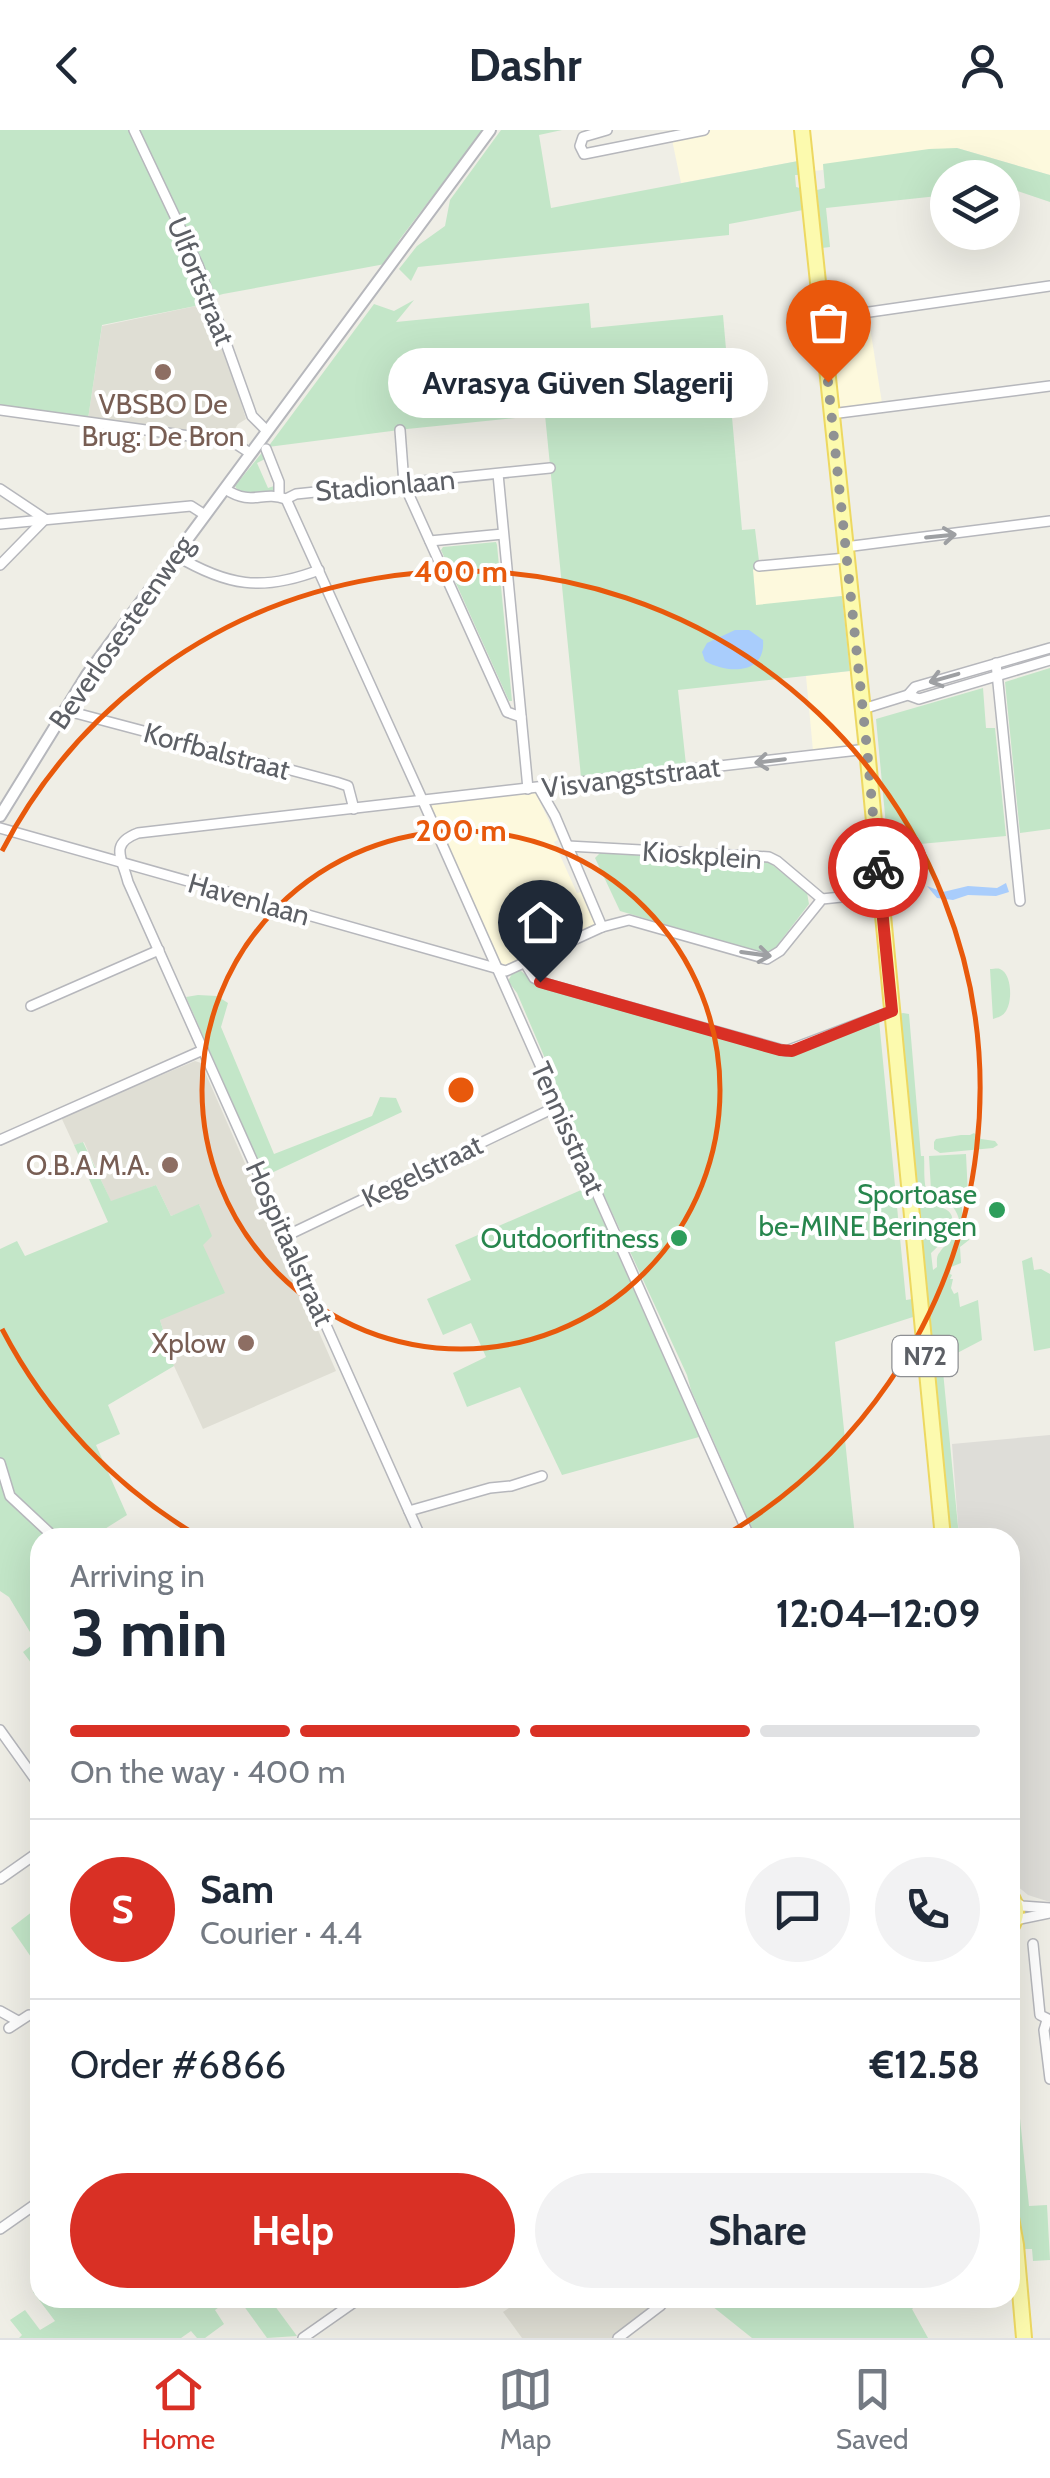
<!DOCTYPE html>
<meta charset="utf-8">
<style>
body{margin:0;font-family:Cabin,sans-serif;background:#f2f2f3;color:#1f2937;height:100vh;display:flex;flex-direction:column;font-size:38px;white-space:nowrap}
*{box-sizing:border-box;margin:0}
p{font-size:32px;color:#747a83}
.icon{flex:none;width:55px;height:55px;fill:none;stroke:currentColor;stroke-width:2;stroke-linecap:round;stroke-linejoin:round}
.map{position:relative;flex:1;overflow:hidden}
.drawer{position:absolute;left:30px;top:1398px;width:990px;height:780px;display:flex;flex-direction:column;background:#fff;border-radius:30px;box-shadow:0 10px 40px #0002}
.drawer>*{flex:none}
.buttons{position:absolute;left:930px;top:30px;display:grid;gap:20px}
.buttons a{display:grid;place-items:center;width:90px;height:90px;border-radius:50%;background:#fff;box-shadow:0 10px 40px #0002;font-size:50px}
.pin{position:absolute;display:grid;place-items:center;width:85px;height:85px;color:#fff;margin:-102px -42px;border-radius:50% 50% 50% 0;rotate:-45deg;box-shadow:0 0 10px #0007}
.pin .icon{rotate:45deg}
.courier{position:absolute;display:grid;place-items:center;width:100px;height:100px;margin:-50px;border:8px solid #d93025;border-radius:50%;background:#fff;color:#222;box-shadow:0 2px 12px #0007}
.bubble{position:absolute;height:70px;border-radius:35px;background:#fff;box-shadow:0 10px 40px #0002;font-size:32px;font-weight:800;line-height:70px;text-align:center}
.summary em{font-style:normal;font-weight:800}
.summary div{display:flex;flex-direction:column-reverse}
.summary{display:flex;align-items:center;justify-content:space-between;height:170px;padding:0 40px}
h1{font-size:65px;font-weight:800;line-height:75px}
.bar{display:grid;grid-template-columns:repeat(4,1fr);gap:15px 10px;align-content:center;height:120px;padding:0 40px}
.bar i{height:12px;border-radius:8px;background:#e0e1e3}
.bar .selected{background:#d93025}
.bar p{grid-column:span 4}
.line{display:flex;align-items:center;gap:25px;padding:0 40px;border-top:2px solid #e0e1e3}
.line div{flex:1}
.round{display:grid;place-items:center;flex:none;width:105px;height:105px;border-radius:52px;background:#f2f2f3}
.cta{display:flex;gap:20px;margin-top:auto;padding:20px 40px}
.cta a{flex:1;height:115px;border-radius:60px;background:#d93025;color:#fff;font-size:40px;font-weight:800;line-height:115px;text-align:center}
.cta a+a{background:#f2f2f3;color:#1f2937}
header{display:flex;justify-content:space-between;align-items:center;height:130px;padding:0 40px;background:#fff;font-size:45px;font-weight:800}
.tabs{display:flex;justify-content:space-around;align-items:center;height:140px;border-top:2px solid #e0e1e3;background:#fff;font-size:28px;color:#747a83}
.tabs a{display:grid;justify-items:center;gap:5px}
.tabs .selected{color:#d93025}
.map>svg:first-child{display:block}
.commercial{fill:#fdf9dd}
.industrial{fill:#deddd8}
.education{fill:#dfded4}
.green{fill:#c3e6c8}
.water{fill:#a9cdfc}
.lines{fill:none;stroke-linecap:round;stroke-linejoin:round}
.minor-casing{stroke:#b6b7bc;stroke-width:12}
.tertiary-casing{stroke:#b6b7bc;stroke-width:14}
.primary-casing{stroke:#edd861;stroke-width:18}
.minor{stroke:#fff;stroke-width:9}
.tertiary{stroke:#fff;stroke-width:10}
.primary{stroke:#fcfaae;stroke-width:14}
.oneway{stroke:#9ea0a3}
.done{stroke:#909293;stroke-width:10;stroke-dasharray:0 18}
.route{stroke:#d93025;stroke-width:12}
.ring{fill:none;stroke:#e8590c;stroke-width:5}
.education-dot{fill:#8d6e63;stroke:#fff;stroke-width:4}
.leisure-dot{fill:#2e9e5b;stroke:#fff;stroke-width:4}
.labels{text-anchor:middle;stroke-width:8;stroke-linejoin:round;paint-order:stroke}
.shield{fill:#fff;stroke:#8e9094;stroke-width:2.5}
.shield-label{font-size:25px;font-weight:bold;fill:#5d6066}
.street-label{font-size:28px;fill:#5d6066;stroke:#fff}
.education-label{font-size:28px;fill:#785e54;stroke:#fff;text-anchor:end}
.leisure-label{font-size:28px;fill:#27864d;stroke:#fff;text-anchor:end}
.centre{fill:#e8590c;stroke:#fff;stroke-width:5}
.ring-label{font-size:30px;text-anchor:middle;font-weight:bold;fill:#e8590c;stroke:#fff;stroke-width:8;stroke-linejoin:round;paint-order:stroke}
</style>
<header><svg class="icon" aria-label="back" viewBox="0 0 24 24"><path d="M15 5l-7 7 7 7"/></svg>Dashr<svg class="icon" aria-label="person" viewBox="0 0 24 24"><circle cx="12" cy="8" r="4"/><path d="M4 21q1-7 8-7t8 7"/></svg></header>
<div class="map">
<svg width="1050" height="2208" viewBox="0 0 1050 2208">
<rect width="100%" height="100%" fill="#efeee6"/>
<g class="commercial">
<path d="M670,0H794L798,31L681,53Z"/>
<path d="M809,0H1050V45L957,18L823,35V40L813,41Z"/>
<path d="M868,185L882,273L839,277L836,275L828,194L833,190Z"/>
<path d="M833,431L839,434L842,466L756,476L753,440Z"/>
<path d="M850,541L857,612L852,616L813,621L806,546Z"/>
<path d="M533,661L540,666L538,668L558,710L554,712L577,763L581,762L592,786H595L597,794L506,836L498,831L430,678L435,672Z"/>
</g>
<path class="industrial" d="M1050,1305V1772L1028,1765L1010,1750V1408L959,1407L952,1314Z"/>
<g class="education">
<path d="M210,173L246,289L238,294L230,307L88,289L102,196Z"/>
<path d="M195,931L201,933L336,1241L203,1299L174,1236L160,1190L203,1115L200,1075L171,1086L156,1055L111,1072L84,1012L74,1015L61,987Z"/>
<path d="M524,2168H658L657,2174L613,2208H522L503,2182Z"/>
</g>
<g class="green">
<path d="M0,0H483L400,109L385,134L223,164L209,168L210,173L102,195L88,289L0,279Z"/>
<path d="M501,0H562L539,5L551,78L798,31L799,45H795L796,57L800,58L803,80L729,94V105L418,137L411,151L399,139L417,116L445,96L450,70Z"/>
<path d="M957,18L1050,45V72L1003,56L1002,48H948L947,65L826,78L830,117L822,118L817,60L825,58L823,34L929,19Z"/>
<path d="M414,170L396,192L589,173L591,198L723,185L742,400L755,399L759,431L753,440L756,475L842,466L850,541L678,560L686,635L581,647L545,285L407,299L268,317L374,174L394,181Z"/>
<path d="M264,320L266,322L265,329L257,333L268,358L277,355V360C264,365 242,370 235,356Z"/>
<path d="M496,412L497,415L512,571H509L441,420L443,417Z"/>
<path d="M1050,538V699L1020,703L1005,552Z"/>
<path d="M983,558L986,598H995L1006,706L888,717L876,589Z"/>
<path d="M600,723L770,733L807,763L809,774L772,822L766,824L620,781L595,728Z"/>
<path d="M990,839C994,839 997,838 1000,839C1012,844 1012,870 1007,879C1004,886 999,887 993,889Z"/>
<path d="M521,841L537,855L784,924L797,923L879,890L906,1170L912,1169L913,1187L835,1212L855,1407H756L691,1260L687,1245L597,1050L517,863L508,851L513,842Z"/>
<path d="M198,865L217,866L228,873L221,897L274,1024L372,986L380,967L396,968L402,982L265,1046L186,867Z"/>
<path d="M903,883L909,884L921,1026H924C925,1039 922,1059 931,1069C944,1084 956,1074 952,1103L931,1123L933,1140L937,1137C937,1131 936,1126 940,1122C949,1109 968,1102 955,1080C950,1071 938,1067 931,1060L929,1026L966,1024L968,1066L961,1067L963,1092H967L969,1110L960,1117L961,1133L951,1137L950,1144L952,1145L950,1149H953L951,1158L954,1164L958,1162L960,1177L978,1170L982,1210L942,1231L959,1407H951L899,884Z"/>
<path d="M974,1003L981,1009L995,1011L998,1015L993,1018L940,1023L934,1019V1012L936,1009L961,1005H970Z"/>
<path d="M83,1012L111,1071L156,1055L171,1086L199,1074L212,1106L203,1115L225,1163L160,1190L174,1236L108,1275L120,1304L96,1315L127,1385L92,1407L40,1408V1545L23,1522L36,1512L9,1467L0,1461V1119L17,1111L25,1126L108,1092L74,1015Z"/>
<path d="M588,1057L699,1307L562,1345L520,1257L467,1277L453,1243L486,1227L471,1193L443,1205L427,1169L471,1150L455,1115Z"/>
<path d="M1032,1127L1034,1140L1041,1139L1050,1144V1218L1034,1221L1022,1131Z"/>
<path d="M37,1778L40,1782V1840L11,1798Z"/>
<path d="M1010,1891L1029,2076L1047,2075L1050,2130L1033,2131L1032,2119H1025L1021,2106L1010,1993Z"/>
<path d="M40,2158V2168H232L215,2180L224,2194L205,2208H197L191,2201L181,2208H19L22,2205L10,2190L25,2180L40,2200L55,2191L33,2162Z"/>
<path d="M238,2168H269L297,2206L267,2208Z"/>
<path d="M702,2168H925L912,2179L928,2208H752Z"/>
</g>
<g class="water">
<path d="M735,500H749L763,510C766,545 727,544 705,531L702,522L707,513Z"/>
<path d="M1006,753L1009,762L996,766L968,765L953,770L937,768L927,756L943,762L968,756L997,758Z"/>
</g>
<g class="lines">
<g class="minor-casing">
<g id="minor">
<path d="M134,0L198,135L252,286L267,301"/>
<path d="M607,0L583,7L580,16L584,24L704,0"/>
<path d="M821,189L1050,156"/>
<path d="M0,280L233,312L250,323"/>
<path d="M831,284L1050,256"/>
<path d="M400,300L404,354L507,582L521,587"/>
<path d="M266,319L279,352V366"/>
<path d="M498,344L528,659"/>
<path d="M0,359L45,389L0,435"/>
<path d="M225,359C253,377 261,360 286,369L296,364L550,338"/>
<path d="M286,369L422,669L750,1408"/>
<path d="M0,394L191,376L205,385"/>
<path d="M430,411L503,404"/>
<path d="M845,417L1050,391"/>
<path d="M175,425C227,456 262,462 319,440"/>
<path d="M759,436L846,428"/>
<path d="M996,533L1020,771"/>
<path d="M908,565L915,557L1050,518"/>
<path d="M863,579L908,565L919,569L1050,530"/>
<path d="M64,580L336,652L348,656L354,679"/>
<path d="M539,658L555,686L602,797"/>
<path d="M0,698L506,841L602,797L629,790L767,829L780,821L822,769L880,763"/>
<path d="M568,716L769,727L777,731L822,769"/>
<path d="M525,833L534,848L547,854L786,921L892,881"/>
<path d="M31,876L159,820"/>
<path d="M0,1010L203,920"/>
<path d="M286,1106L558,976"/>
<path d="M0,1333L10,1366L55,1408"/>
<path d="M409,1381L490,1358L511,1356L542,1346"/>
<path d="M421,1408L128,752C122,728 109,714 138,703L867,619"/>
<path d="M0,1600L40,1656"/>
<path d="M0,1749L40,1721"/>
<path d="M1015,1772L1022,1776L1050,1778"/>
<path d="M1015,1790L1050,1783"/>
<path d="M1033,1814L1040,1885L1050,1890"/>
<path d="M0,1881L18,1891"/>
<path d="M1047,1890L1044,1900L1050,1949"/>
<path d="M9,1898L29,1885"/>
<path d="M37,1921L40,1919"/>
<path d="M0,2099L40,2071"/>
<path d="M303,2208L360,2168"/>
<path d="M618,2208L660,2176L667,2168"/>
</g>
</g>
<g class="tertiary-casing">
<path id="tertiary" d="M0,686L87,545L490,0"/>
</g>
<g class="primary-casing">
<g id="primary">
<path d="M802,0L867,619L943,1408"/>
<path d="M1010,1765C1019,1777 1018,1787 1010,1799"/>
<path d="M1010,2082L1016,2115L1024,2208"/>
</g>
</g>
<use href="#minor" class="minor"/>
<use href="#tertiary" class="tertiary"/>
<use href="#primary" class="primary"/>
</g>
<defs><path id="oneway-shaft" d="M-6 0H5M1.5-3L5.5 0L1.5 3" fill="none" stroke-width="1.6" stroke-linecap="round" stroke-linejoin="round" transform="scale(2.5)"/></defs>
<g class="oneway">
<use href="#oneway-shaft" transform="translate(941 406) rotate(-6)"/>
<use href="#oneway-shaft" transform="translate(944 548) rotate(164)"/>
<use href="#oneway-shaft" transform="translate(770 631) rotate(173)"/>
<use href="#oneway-shaft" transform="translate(756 824) rotate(8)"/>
</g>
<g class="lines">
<path class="done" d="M828,252L867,619L878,738"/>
<path class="route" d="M540,852L780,920L792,921L892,881L878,738"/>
</g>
<g class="ring">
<circle cx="461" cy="960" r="259"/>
<path d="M198 1406A518 518 0 0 1 2 1199M2 721A518 518 0 1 1 724 1406"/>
</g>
<g class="education-dot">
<circle cx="163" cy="242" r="10"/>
<circle cx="170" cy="1035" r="10"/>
<circle cx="246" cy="1213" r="10"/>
</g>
<g class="leisure-dot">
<circle cx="997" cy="1080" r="10"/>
<circle cx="679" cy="1108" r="10"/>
</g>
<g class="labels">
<rect class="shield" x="892.5" y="1206" width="65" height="40" rx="8"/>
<g class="shield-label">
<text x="925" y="1235">N72</text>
</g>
<g class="street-label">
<text transform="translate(201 151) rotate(68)" y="10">Ulfortstraat</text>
<text transform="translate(385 355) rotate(-5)" y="10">Stadionlaan</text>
<text transform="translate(121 502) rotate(-55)" y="10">Beverlosesteenweg</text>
<text transform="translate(217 621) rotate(15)" y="10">Korfbalstraat</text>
<text transform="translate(631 647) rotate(-7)" y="10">Visvangststraat</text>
<text transform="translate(702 725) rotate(4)" y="10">Kioskplein</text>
<text transform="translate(249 769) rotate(16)" y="10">Havenlaan</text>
<text transform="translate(568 998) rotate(66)" y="10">Tennisstraat</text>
<text transform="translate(422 1041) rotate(-26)" y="10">Kegelstraat</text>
<text transform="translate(290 1113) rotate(66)" y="10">Hospitaalstraat</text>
</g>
<g class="education-label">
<text x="163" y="284" text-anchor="middle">VBSBO De<tspan x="163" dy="32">Brug: De Bron</tspan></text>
<text x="150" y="1045">O.B.A.M.A.</text>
<text x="226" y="1223">Xplow</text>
</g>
<g class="leisure-label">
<text x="977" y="1074">Sportoase<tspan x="977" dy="32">be-MINE Beringen</tspan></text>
<text x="659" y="1118">Outdoorfitness</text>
</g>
</g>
<circle cx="461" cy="960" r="15" class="centre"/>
<g class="ring-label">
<text x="461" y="452">400 m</text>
<text x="461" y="711">200 m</text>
</g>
</svg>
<div class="buttons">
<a><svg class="icon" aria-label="layers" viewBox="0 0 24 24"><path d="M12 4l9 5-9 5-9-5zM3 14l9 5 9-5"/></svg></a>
</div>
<div class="pin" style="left:828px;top:252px;background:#ea580c"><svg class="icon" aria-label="bag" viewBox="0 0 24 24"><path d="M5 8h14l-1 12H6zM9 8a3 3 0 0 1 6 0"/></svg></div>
<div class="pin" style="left:540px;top:852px;background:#1f2937"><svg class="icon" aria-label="home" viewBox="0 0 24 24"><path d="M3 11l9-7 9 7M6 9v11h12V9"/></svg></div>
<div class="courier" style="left:878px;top:738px"><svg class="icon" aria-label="bike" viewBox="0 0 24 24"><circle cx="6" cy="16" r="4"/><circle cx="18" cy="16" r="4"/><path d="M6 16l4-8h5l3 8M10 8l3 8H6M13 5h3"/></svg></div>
<div class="bubble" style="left:388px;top:218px;width:380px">Avrasya Güven Slagerij</div>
<section class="drawer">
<div class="summary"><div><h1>3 min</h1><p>Arriving in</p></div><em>12:04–12:09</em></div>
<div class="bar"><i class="selected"></i><i class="selected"></i><i class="selected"></i><i></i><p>On the way · 400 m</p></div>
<div class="line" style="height:180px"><b class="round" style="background:#d93025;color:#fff">S</b><div><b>Sam</b><p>Courier · 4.4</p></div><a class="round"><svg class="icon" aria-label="chat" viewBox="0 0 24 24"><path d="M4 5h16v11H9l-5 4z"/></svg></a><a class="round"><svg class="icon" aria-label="phone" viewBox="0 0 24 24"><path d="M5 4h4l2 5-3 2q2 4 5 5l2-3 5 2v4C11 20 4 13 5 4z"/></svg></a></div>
<div class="line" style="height:130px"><div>Order #6866</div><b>€12.58</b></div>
<div class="cta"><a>Help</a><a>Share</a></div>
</section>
</div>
<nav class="tabs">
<a class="selected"><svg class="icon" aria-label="home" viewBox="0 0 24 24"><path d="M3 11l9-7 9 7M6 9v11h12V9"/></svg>Home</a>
<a><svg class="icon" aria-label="map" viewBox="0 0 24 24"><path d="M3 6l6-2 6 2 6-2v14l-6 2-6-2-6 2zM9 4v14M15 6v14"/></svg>Map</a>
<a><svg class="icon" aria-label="saved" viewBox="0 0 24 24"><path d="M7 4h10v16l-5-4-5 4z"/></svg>Saved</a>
</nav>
